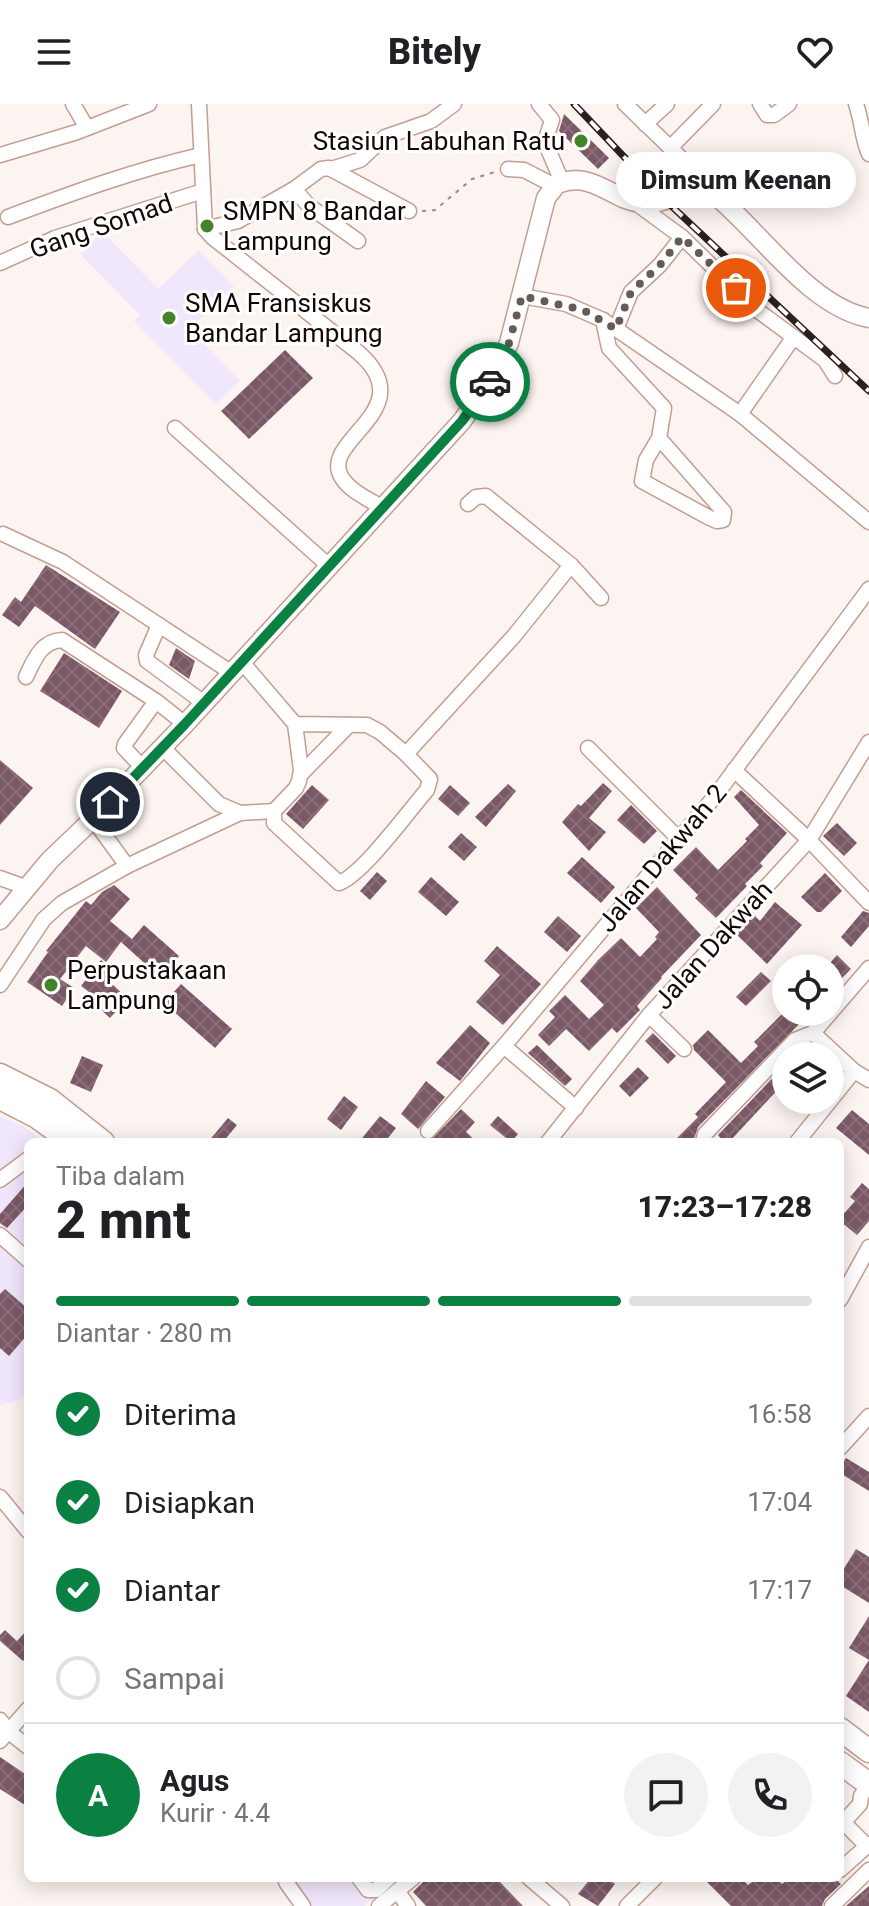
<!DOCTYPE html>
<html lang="id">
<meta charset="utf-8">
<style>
body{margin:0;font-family:Roboto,sans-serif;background:#f2f2f2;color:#202124;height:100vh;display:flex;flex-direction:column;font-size:30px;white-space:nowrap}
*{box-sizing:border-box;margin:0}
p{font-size:26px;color:#757577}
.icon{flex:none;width:44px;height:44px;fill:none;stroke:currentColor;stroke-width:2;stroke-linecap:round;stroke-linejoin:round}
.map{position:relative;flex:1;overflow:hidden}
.details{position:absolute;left:24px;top:1034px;width:820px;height:744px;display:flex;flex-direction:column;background:#fff;border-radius:12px;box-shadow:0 4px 20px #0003}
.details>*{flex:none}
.fabs{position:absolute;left:772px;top:850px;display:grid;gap:16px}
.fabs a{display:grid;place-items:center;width:72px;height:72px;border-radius:50%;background:#fff;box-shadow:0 4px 20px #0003;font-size:40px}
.pin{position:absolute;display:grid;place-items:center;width:68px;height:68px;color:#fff;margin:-34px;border:4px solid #fff;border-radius:50%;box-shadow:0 2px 8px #0007}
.courier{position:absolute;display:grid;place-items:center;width:80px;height:80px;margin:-40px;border:6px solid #0b8043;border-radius:50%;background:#fff;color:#222;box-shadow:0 2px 10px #0007}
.bubble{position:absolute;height:56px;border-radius:28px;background:#fff;box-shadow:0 4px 20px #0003;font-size:26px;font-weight:800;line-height:56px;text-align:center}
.summary em{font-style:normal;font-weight:800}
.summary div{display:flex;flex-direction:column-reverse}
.summary{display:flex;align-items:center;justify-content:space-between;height:136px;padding:0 32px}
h1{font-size:52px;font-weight:800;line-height:60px}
.bar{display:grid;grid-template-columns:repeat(4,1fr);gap:12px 8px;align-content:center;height:96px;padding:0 32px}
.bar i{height:10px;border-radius:6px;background:#e0e0e0}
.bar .on{background:#0b8043}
.bar p{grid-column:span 4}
.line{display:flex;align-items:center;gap:20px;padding:0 32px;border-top:2px solid #e0e0e0}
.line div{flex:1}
.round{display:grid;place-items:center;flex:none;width:84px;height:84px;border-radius:42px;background:#f2f2f2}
ol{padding:0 32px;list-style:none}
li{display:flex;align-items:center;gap:24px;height:88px}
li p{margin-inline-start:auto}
li .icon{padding:8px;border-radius:50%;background:#0b8043;color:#fff;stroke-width:4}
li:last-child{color:#757577}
li i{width:44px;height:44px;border:4px solid #e0e0e0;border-radius:50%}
header{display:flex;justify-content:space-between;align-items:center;height:104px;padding:0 32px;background:#fff;font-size:36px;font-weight:800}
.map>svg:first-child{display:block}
.education{fill:#f1e7fd}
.building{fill:url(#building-cross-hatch)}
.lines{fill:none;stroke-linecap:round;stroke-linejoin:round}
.minor-casing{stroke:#c39e90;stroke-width:17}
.major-casing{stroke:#c39e90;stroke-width:21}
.highway-casing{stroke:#c39e90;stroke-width:25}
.path{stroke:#968c88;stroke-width:2;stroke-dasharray:4 6;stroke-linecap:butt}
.minor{stroke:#fff;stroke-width:14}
.major{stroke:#fff;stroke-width:18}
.highway{stroke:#fff;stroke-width:22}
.rail-casing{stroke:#2c201d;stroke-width:7}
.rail{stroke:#fff;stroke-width:4;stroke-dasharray:12;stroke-linecap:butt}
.done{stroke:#655b57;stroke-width:8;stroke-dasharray:0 14.4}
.route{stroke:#0b8043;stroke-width:10}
.poi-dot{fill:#428426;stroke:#fff;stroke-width:3}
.labels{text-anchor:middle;stroke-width:6;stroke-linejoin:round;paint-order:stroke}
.poi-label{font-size:26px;fill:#140804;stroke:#fff;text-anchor:start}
.street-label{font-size:26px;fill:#140804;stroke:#fff}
</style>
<header><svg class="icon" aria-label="menu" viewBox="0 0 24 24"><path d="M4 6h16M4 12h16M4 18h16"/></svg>Bitely<svg class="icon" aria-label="heart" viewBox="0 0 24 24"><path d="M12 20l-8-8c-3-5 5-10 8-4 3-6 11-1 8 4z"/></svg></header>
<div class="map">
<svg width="869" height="1802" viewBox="0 0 869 1802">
<defs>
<pattern id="building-cross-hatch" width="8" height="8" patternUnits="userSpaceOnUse" patternTransform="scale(2)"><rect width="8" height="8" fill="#7b5866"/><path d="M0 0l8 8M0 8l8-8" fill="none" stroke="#8a6f7a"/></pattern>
</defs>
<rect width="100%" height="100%" fill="#fcf4f1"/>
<g class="education">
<path d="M103,128L158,185L199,146L234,182L189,225L240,277L216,301L134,217L140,211L80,150Z"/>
<path d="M0,1012L25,1023L44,1038H28V1293L0,1302Z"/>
<path d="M290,1774H399L364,1802H311Z"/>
</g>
<g class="building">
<path d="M564,10L609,54L598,65L559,27Z"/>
<path d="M285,246L313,274L249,335L221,307Z"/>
<path d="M46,461L120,508L95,545L35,502L19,523L2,511L15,493L21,498Z"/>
<path d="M176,544L195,557L189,575L169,561Z"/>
<path d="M64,549L122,587L99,624L40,587Z"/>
<path d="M0,656L33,684L0,721Z"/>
<path d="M603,679L612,687L589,714L606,728L589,747L562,718L578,700L581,702Z"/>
<path d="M508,680L516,687L486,723L475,713Z"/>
<path d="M312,681L329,696L303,725L286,710Z"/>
<path d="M450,681L470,699L458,712L438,695Z"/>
<path d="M741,686L787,729L760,759L763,762L745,780L747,782L716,814L695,794L698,791L673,766L696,743L718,766L747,737L745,735L759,721L734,693Z"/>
<path d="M631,701L657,727L644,740L617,716Z"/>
<path d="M837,719L857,739L844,752L823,732Z"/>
<path d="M461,729L477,743L464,757L448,743Z"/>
<path d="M582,753L615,783L601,799L567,769Z"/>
<path d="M377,768L387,777L370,796L360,787Z"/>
<path d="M825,769L842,787L821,808H817L801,793Z"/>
<path d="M431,773L459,798L446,812L418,788Z"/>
<path d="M114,781L130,795L110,817L132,835L144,821L179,852L160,873L121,838L106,858L86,842L60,875L74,884L62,902L27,878L48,848L46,847L86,797L91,801L102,788Z"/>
<path d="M657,783L701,831L661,873L662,874L637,902L640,906L617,929L612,924L589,947L566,925L549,942L538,931L555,913L549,907L565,891L589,915L604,901L580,877L599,855L621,834L640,853L657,835L655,833L659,828L636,804Z"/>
<path d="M775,798L802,821L767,860L736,830L754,811L760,817Z"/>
<path d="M863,807L869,809V822L851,843L841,833Z"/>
<path d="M558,812L581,832L567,848L544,828Z"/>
<path d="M497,842L541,880L503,921L476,898L500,871L484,857Z"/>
<path d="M837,851L851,865L830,886V859Z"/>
<path d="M101,856L114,866L107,875L128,895L110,914L97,902L101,897L81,882Z"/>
<path d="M761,868L771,877L746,902L736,893Z"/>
<path d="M181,880L232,925L215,944L164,899Z"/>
<path d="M784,908H811L698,1023L693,1038H673L698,1013L695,1010L726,978L694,946L693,941L708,926L741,959L758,942L754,938Z"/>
<path d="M470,921L490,939L460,977L436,959Z"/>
<path d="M653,929L676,952L668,960L645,937Z"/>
<path d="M537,941L572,975L565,982L528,949Z"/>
<path d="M82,952L103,961L91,988L70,979Z"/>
<path d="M786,960V972L781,978L783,980L729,1038H724L718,1031Z"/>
<path d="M638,963L649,974L630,993L619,982Z"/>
<path d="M426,977L445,993L418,1025L401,1010Z"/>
<path d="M344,992L358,1003L341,1026L327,1015Z"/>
<path d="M461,1005L475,1018L466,1028L477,1038L431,1036Z"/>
<path d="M852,1006L869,1020V1051L836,1024Z"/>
<path d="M380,1012L396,1024L385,1038H359Z"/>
<path d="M498,1012L518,1030L511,1038L490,1021Z"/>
<path d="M228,1014L237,1021L223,1038H208Z"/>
<path d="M28,1078V1101L7,1124L0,1119V1110Z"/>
<path d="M862,1079L869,1085V1117L857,1131L840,1117V1114L855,1097L850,1093Z"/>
<path d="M5,1185L28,1205V1230L9,1252L0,1244V1190Z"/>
<path d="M846,1354L869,1368V1387L840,1369V1363Z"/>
<path d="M856,1445L869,1453V1499L840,1481V1471Z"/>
<path d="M869,1512V1608L846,1592L869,1556L849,1544Z"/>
<path d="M28,1525V1551L23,1557L0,1537V1531L5,1526L17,1537Z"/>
<path d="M0,1653L28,1672V1703L0,1685Z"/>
<path d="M427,1774H496L523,1802H426L413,1788Z"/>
<path d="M591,1774H606L615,1780L598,1802L578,1790Z"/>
<path d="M703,1774H741L748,1781L758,1774H777L782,1780L790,1774H834L841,1780L825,1795L822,1802H731Z"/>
<path d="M869,1782V1802H846L855,1794Z"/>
</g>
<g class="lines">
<g class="minor-casing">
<g id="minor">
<path d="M73,0L87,24"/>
<path d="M199,0L205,125L212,133L359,249C424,307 317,336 342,374C350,387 370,396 383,404"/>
<path d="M539,0L552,16L545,38L562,78"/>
<path d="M625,0L685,58L701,82"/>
<path d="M760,0L767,11H774L789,0"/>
<path d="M856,0C862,17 862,34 869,50"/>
<path d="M645,20L667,0"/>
<path d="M670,44L713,0"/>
<path d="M0,51L77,28L149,0"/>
<path d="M331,65L360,56L385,33L431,17L454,0"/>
<path d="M508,65L524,66L555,82"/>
<path d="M294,85L321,65L329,64L409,107"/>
<path d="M633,97L682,133L757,206L825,256L835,272"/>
<path d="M8,113C72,89 135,66 201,51"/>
<path d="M205,125L238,117L294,85L309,102L358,137"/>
<path d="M0,159L55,134L203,87"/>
<path d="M522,192L566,200L603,216L740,310L869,418"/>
<path d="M603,216L609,244L664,304L659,334L724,408L723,416L717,417L708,413L642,377L646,356L659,334"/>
<path d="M616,225L631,188L660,161L682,133"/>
<path d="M740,310L793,234"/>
<path d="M175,324L330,463"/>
<path d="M3,430L63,458L232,569"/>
<path d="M571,461L601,494"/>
<path d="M159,521L146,551L147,557L204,599"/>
<path d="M242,558L295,620L301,666L299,677L296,684L274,707V719L339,779C363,770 407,709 427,686L430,675L406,650L380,628L367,621L295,620"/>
<path d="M26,573C34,556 41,537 62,536L156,597L185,620"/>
<path d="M162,643L219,700L240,709"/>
<path d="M588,644L680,736"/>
<path d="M406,650L514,532L571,461L486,392L476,393L468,400"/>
<path d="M142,663L124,644L125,640L156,597"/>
<path d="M734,666L809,736L869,799"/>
<path d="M301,670L349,621"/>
<path d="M127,762L240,709L274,707"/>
<path d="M0,774L25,783"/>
<path d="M0,881L44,815L62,799L127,762L93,715"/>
<path d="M649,911L684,945"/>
<path d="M813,929L854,967L869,976"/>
<path d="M576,1004L504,942L716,691L869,485"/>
<path d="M428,1027L504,942"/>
<path d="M548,1038L649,911L809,736L869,638"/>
<path d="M703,1038L705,1030L795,936L813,929L869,864"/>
<path d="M797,1038L854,967"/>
<path d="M0,1076L28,1055"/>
<path d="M0,1131L28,1156"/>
<path d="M840,1196L869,1143"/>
<path d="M840,1344L869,1312"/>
<path d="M0,1393L28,1427"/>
<path d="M0,1616L9,1628L28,1643"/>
<path d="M0,1637L28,1605"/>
<path d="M843,1718L867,1742"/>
<path d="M840,1722L860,1700L861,1692L869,1680"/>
<path d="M840,1766L869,1740"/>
<path d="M359,1774L368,1786H376L389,1774"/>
<path d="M529,1774L562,1802"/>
<path d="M286,1778L303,1802"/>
<path d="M397,1787L408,1802"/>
<path d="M379,1802L413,1774"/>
<path d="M627,1802L655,1774"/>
<path d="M832,1802L869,1766"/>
</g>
</g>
<g class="major-casing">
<path id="major" d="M0,816L50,756L93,715L185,620L462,317L494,272L509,239L546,94L557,80C594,66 610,96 642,99C662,101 680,89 698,82H704C756,120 806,202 869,214"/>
</g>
<g class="highway-casing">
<g id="highway">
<path d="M0,971L50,996L103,1038"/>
<path d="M0,994L37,1013L72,1038"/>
<path d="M840,1625L869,1647"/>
<path d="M840,1659L869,1680"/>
</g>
</g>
<path class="path" d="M422,107L435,106L472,75L495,68"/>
<use href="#minor" class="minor"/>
<use href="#major" class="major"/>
<use href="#highway" class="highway"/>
<g class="rail-casing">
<path id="rail" d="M574,0L665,96L869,287"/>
</g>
<use href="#rail" class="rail"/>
</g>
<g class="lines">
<path class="done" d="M490,278L509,239L522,192L583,206L616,225L631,188L660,161L682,133L736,184"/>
<path class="route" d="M110,698L185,620L462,317L490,278"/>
</g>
<g class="poi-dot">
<circle cx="581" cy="37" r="8"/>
<circle cx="207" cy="122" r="8"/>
<circle cx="169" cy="214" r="8"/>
<circle cx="51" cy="881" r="8"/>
</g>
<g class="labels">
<g class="poi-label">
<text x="565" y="46" text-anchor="end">Stasiun Labuhan Ratu</text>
<text x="223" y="116">SMPN 8 Bandar<tspan x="223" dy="30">Lampung</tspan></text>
<text x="185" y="208">SMA Fransiskus<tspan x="185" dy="30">Bandar Lampung</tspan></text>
<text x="67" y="875">Perpustakaan<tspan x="67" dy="30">Lampung</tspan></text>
</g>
<g class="street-label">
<text transform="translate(101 122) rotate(-19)" y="9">Gang Somad</text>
<text transform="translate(662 754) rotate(-50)" y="9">Jalan Dakwah 2</text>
<text transform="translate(713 841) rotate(-48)" y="9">Jalan Dakwah</text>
</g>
</g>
</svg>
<div class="fabs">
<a><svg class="icon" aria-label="locate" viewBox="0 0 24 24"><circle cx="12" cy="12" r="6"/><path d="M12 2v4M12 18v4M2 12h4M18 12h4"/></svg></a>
<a><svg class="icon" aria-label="layers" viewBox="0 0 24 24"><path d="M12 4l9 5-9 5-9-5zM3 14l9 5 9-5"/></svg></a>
</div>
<div class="pin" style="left:736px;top:184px;background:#ea580c"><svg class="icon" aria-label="bag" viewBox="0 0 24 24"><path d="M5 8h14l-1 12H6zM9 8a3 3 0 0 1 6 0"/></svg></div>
<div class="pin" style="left:110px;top:698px;background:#1f2937"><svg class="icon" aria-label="home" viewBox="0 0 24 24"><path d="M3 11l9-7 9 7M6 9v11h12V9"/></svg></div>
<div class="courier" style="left:490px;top:278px"><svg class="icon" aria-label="car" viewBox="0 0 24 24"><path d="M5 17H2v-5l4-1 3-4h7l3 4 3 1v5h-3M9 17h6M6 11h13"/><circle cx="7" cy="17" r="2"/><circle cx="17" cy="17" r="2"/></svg></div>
<div class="bubble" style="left:616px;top:48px;width:240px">Dimsum Keenan</div>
<section class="details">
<div class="summary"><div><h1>2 mnt</h1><p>Tiba dalam</p></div><em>17:23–17:28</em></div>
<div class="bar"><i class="on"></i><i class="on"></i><i class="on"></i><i></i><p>Diantar · 280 m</p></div>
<ol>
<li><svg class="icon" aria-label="check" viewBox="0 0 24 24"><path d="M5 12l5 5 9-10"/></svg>Diterima<p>16:58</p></li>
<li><svg class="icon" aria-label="check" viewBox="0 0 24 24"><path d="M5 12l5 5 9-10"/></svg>Disiapkan<p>17:04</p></li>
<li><svg class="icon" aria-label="check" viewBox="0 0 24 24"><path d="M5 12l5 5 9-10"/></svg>Diantar<p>17:17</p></li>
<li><i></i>Sampai</li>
</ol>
<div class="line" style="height:144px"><b class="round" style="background:#0b8043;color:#fff">A</b><div><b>Agus</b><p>Kurir · 4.4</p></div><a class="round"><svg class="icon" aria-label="chat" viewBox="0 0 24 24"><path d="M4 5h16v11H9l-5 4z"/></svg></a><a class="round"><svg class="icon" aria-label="phone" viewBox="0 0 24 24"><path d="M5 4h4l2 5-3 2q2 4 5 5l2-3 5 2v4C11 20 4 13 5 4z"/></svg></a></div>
</section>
</div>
